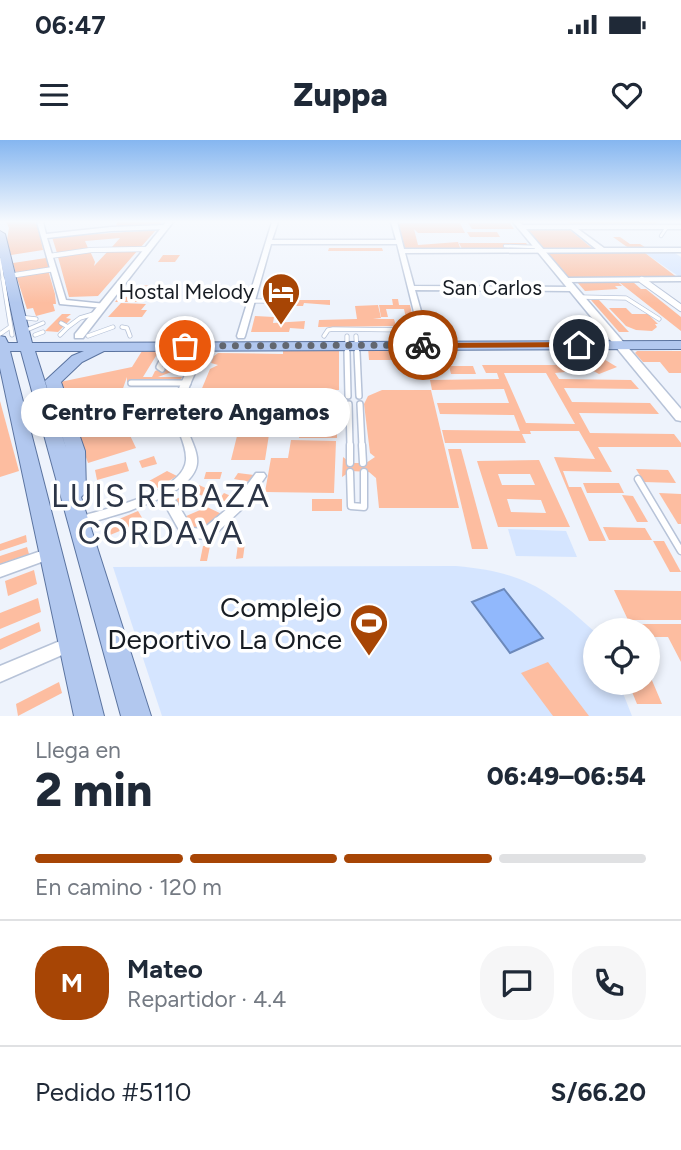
<!DOCTYPE html>
<html lang="es">
<meta charset="utf-8">
<style>
body{margin:0;font-family:Figtree,sans-serif;background:#f6f6f7;color:#1f2937;height:100vh;display:flex;flex-direction:column;font-size:26px;white-space:nowrap}
*{box-sizing:border-box;margin:0}
p{font-size:23px;color:#747a83}
.icon{flex:none;width:38px;height:38px;fill:none;stroke:currentColor;stroke-width:2;stroke-linecap:round;stroke-linejoin:round}
.map{position:relative;height:576px;overflow:hidden}
.panel{display:flex;flex-direction:column;background:#fff;flex:1}
.panel>*{flex:none}
.fabs{position:absolute;left:583px;top:478px;display:grid;gap:14px}
.fabs a{display:grid;place-items:center;width:77px;height:77px;border-radius:50%;background:#fff;box-shadow:0 4px 10px #0003;font-size:35px}
.pin{position:absolute;display:grid;place-items:center;width:60px;height:60px;color:#fff;margin:-30px;border:4px solid #fff;border-radius:50%;box-shadow:0 2px 7px #0007}
.courier{position:absolute;display:grid;place-items:center;width:70px;height:70px;margin:-35px;border:5px solid #a74505;border-radius:50%;background:#fff;color:#222;box-shadow:0 2px 9px #0007}
.bubble{position:absolute;height:49px;border-radius:24px;background:#fff;box-shadow:0 4px 10px #0003;font-size:23px;font-weight:800;line-height:49px;text-align:center}
.overview em{font-style:normal;font-weight:800}
.overview div{display:flex;flex-direction:column-reverse}
.overview{display:flex;align-items:center;justify-content:space-between;height:119px;padding:0 35px}
h1{font-size:46px;font-weight:800;line-height:52px}
.bar{display:grid;grid-template-columns:repeat(4,1fr);gap:10px 7px;align-content:center;height:84px;padding:0 35px}
.bar i{height:9px;border-radius:5px;background:#e0e1e3}
.bar .selected{background:#a74505}
.bar p{grid-column:span 4}
.line{display:flex;align-items:center;gap:18px;padding:0 35px;border-top:2px solid #e0e1e3}
.line div{flex:1}
.round{display:grid;place-items:center;flex:none;width:74px;height:74px;border-radius:28px;background:#f6f6f7}
.status{display:flex;justify-content:space-between;align-items:center;height:49px;padding:0 35px;background:#fff;direction:ltr}
.status svg{height:19px;fill:currentColor}
header{display:flex;justify-content:space-between;align-items:center;height:91px;padding:0 35px;background:#fff;font-size:32px;font-weight:800}
.map>svg:first-child{display:block}
.green{fill:#d5e5ff}
.water{fill:#91b8fc;stroke:#6c89bb;stroke-width:2}
.building{fill:#fdbda0;fill-rule:evenodd}
.lines{fill:none;stroke-linecap:round;stroke-linejoin:round}
.service-far3-casing{stroke:#b7c3d8;stroke-width:4.5}
.service-far2-casing{stroke:#b7c3d8;stroke-width:5}
.service-far1-casing{stroke:#b7c3d8;stroke-width:8}
.service-casing{stroke:#b7c3d8;stroke-width:9}
.pedestrian-far1-casing{stroke:#b7c3d8;stroke-width:6}
.pedestrian-casing{stroke:#b7c3d8;stroke-width:8}
.minor-casing{stroke:#b7c3d8;stroke-width:3}
.tertiary-casing{stroke:#b7c3d8;stroke-width:3}
.primary-casing{stroke:#5b74a0;stroke-width:2}
.service-far3{stroke:#fff;stroke-width:2.5}
.service-far2{stroke:#fff;stroke-width:3.5}
.service-far1{stroke:#fff;stroke-width:5}
.service{stroke:#fff;stroke-width:6}
.pedestrian-far1{stroke:#fff;stroke-width:4.5}
.pedestrian{stroke:#fff;stroke-width:6}
.minor{fill:#fff;fill-rule:evenodd}
.tertiary{fill:#fff;fill-rule:evenodd}
.primary{fill:#b2c8ef;fill-rule:evenodd}
.route{fill:#a74505}
.done{stroke:#62676f;stroke-width:7;stroke-dasharray:0 12.6}
.labels{text-anchor:middle;stroke-width:7;stroke-linejoin:round;paint-order:stroke}
.far-street-label{font-size:21px;fill:#171c23;stroke:#fff}
.far-poi-label{font-size:21px;fill:#171c23;stroke:#fff;text-anchor:end}
.near-poi-label{font-size:28px;fill:#171c23;stroke:#fff;text-anchor:end}
.near-neighbourhood-label{font-size:32px;letter-spacing:2px;fill:#2c3546;stroke:#fff}
</style>
<div class="status"><b>06:47</b><svg viewBox="0 0 49 12"><path d="M0 12V9h3v3zM5 12V6h3v6zM10 12V3h3v9zM15 12V0h3v12zM26 1h20v11H26zM47 4h2v5h-2z"/></svg></div>
<header><svg class="icon" aria-label="menu" viewBox="0 0 24 24"><path d="M4 6h16M4 12h16M4 18h16"/></svg>Zuppa<svg class="icon" aria-label="heart" viewBox="0 0 24 24"><path d="M12 20l-8-8c-3-5 5-10 8-4 3-6 11-1 8 4z"/></svg></header>
<div class="map">
<svg width="681" height="576" viewBox="0 0 681 576">
<rect width="100%" height="100%" fill="#eef3fc"/>
<g class="green">
<path d="M645,113H675L681,117V138Z"/>
<path d="M508,389L566,391L577,417L516,416Z"/>
<path d="M456,426C523,432 546,448 595,492V542L619,543L632,576H162L113,427Z"/>
</g>
<path class="water" d="M504,449L543,498L510,513L472,462Z"/>
<g class="building">
<path d="M6,82H34L39,87L43,110L11,115L7,100L9,88Z"/>
<path d="M117,82H162L158,86L116,87Z"/>
<path d="M568,82H656L662,86L571,85Z"/>
<path d="M401,83H460L465,93H418L414,89L418,105L458,102L461,110L405,109L398,84Z"/>
<path d="M468,83H510L514,89H472Z"/>
<path d="M156,90L141,107H112L120,98L85,101L88,108L57,113L52,97Z"/>
<path d="M527,90H570L593,109L541,108Z"/>
<path d="M467,92H497L500,97H470Z"/>
<path d="M613,97H620L630,104H640L648,109H630Z"/>
<path d="M459,103H526L530,108L462,109Z"/>
<path d="M329,108H382L383,111H328Z"/>
<path d="M109,110H138L98,156L69,157L58,117L90,111L95,122L94,126Z"/>
<path d="M546,113H645L678,138H568Z"/>
<path d="M163,115H180L175,122H158Z"/>
<path d="M46,118L49,128L16,134L13,123Z"/>
<path d="M48,130L55,154L56,164H53L55,171L36,176L33,168L27,169L16,135Z"/>
<path d="M577,142H618L622,146H615L618,149L585,151Z"/>
<path d="M633,142L641,149H646L681,177V191L620,143Z"/>
<path d="M160,145L157,150H128L131,146Z"/>
<path d="M119,157H145L142,162H115Z"/>
<path d="M392,159H398L399,165H410L413,178H406L404,169H386L388,177H381L379,165H393Z"/>
<path d="M297,160H330V165L304,163L303,166H296Z"/>
<path d="M591,160H599L629,192H619Z"/>
<path d="M121,163L146,164L141,170H147L142,177H108Z"/>
<path d="M378,165L381,178L373,179H394L396,186L318,187L319,180L357,179L355,166Z"/>
<path d="M609,168H626L632,174H648L658,184H655L657,187L652,191L636,190L626,186Z"/>
<path d="M62,174H71L66,178L71,179L58,192L45,191Z"/>
<path d="M255,176L274,177L273,183L305,181L304,189L290,188L289,192H251Z"/>
<path d="M173,180H191L185,191H167Z"/>
<path d="M368,207L421,208L424,220H369Z"/>
<path d="M283,210H339V250H276L265,320H231L241,280L193,288V270L210,229L218,225L211,223L214,216L218,213L283,214Z"/>
<path d="M142,211H159L143,237H152L155,231L168,226H177L174,231L158,237H182L180,241L127,242V237L115,271L118,270L136,308L88,323L60,242L132,227Z"/>
<path d="M637,211H681V233H669L660,222H643L635,213Z"/>
<path d="M588,212L597,215L617,227L599,234L571,219Z"/>
<path d="M482,225H560L565,232L555,233L559,239L631,240L639,249L564,248L572,262L650,263L659,274L579,273L590,293L674,294L681,303V307H598L612,332L563,331L569,347H581L606,401H589L554,317L595,319L579,291H530L531,294H522L526,303H445L442,290L520,291L514,275L440,274L437,263H509L504,249L432,250L430,240L499,239L497,233H486ZM504,233H546L575,284L526,283Z"/>
<path d="M449,226H473L476,234H451Z"/>
<path d="M125,250L175,251L173,256L122,254Z"/>
<path d="M382,250H431L459,368H379L376,338L369,332L351,331L342,337L343,317L351,323H366L375,317L370,313L364,264L368,256Z"/>
<path d="M126,257L157,258L153,265L121,264Z"/>
<path d="M0,261L19,331L0,337Z"/>
<path d="M302,261H337V298H299Z"/>
<path d="M291,300L336,301L334,353L265,352L271,318H288Z"/>
<path d="M448,309H461L488,409H472Z"/>
<path d="M154,316L157,324L142,328L139,321Z"/>
<path d="M539,320L570,387H498L477,321ZM498,334H530L535,345H502ZM507,359L541,360L546,373L511,372Z"/>
<path d="M126,322L129,331L97,340L95,330Z"/>
<path d="M636,329L668,330L676,343L644,342Z"/>
<path d="M167,331L177,336L154,350L149,341Z"/>
<path d="M206,332H222L220,339H204Z"/>
<path d="M238,333L254,335L250,342L234,339Z"/>
<path d="M583,343H619L624,353H587Z"/>
<path d="M199,345L212,351L206,357L192,352Z"/>
<path d="M224,353L238,359L232,365L218,360Z"/>
<path d="M659,353L681,354V384H678Z"/>
<path d="M622,355L633,356L648,382H637Z"/>
<path d="M183,356L191,365L182,370L174,360Z"/>
<rect x="312" y="359" width="30" height="12"/>
<path d="M207,367L226,376L194,393L184,377Z"/>
<path d="M138,371L144,381L110,395L105,385Z"/>
<path d="M603,387L645,388L652,400H609Z"/>
<path d="M26,395L27,402L0,411V404Z"/>
<path d="M653,401H664L681,432H670Z"/>
<path d="M245,403L243,418L236,419L238,404Z"/>
<path d="M203,406H210L207,421H200Z"/>
<path d="M27,407L29,414L0,424V416Z"/>
<path d="M34,430L37,444L8,456L5,441Z"/>
<path d="M614,450L681,451V480H628Z"/>
<path d="M38,458L41,472L0,489V473Z"/>
<path d="M39,482L41,491L0,510V499Z"/>
<path d="M638,484H681V522L668,497H648V490H641Z"/>
<path d="M548,522L589,576H553L521,533Z"/>
<path d="M648,531L662,564H637L628,542H648Z"/>
<path d="M59,542L62,553L18,576L16,564Z"/>
</g>
<g class="lines">
<g class="service-far3-casing">
<g id="service-far3">
<path d="M661,96L667,87"/>
<path d="M505,106L537,107"/>
<path d="M0,119L3,140"/>
</g>
</g>
<g class="service-far2-casing">
<g id="service-far2">
<path d="M3,139L12,195"/>
<path d="M580,157L626,158L659,179"/>
<path d="M252,161H290"/>
<path d="M19,177L36,179"/>
<path d="M68,187L80,178L97,173"/>
<path d="M122,187L127,188L130,196"/>
<path d="M22,192L43,183"/>
<path d="M0,194L10,187"/>
<path d="M35,195L43,192"/>
<path d="M60,195L68,187L61,183"/>
<path d="M88,196L113,187"/>
<path d="M324,196L328,190L333,189L408,190L424,196"/>
<path d="M347,196V214"/>
<path d="M356,196L357,214"/>
<path d="M166,206L167,212H183L188,206"/>
<path d="M198,214L201,213"/>
</g>
</g>
<g class="service-far1-casing">
<g id="service-far1">
<path d="M167,212H183"/>
<path d="M347,212L348,256"/>
<path d="M357,212L359,256"/>
<path d="M162,229L159,227L167,212"/>
<path d="M192,232L177,229L184,216L201,213"/>
<path d="M131,243H188"/>
<path d="M349,264L350,307"/>
<path d="M360,264L362,307"/>
</g>
</g>
<g class="service-casing">
<g id="service">
<path d="M350,305V323"/>
<path d="M362,305L363,323"/>
<path d="M350,332L351,366L364,367V332"/>
<path d="M638,339L681,411"/>
</g>
</g>
<g class="pedestrian-far1-casing">
<g id="pedestrian-far1">
<path d="M50,116L91,110L148,109"/>
<path d="M9,136L54,129"/>
</g>
</g>
<g class="pedestrian-casing">
<path id="pedestrian" d="M642,140L681,168"/>
</g>
<g class="minor-casing">
<g id="minor">
<path d="M37,82H43L46,94L111,87L166,85L169,87L166,89L111,91L47,98L66,160L106,164L107,166L103,168L60,164Z"/>
<path d="M272,82H278L272,100H396L391,82H397L404,109H596L571,89H520L517,87L520,85H681V89H578L604,108H681V112L405,113L414,146L573,147L576,149L573,151L415,150L428,196L424,198L420,196L397,104H271L245,196L244,198H238L237,196Z"/>
<path d="M681,137V141L565,142L562,140L565,138Z"/>
<path d="M203,203L207,206C200,226 186,246 184,267C181,303 223,322 171,353L192,388L203,389L233,364L256,333H264L266,336L264,339L241,370L211,398L206,399L183,397L161,358L129,371L79,386L74,384L73,381L74,378C101,370 184,353 186,320C187,301 172,285 174,267C177,245 191,226 199,206Z"/>
<path d="M50,408L55,409L57,413L55,417L0,437V425Z"/>
<path d="M72,496L78,498L80,503L78,508L0,542V526Z"/>
</g>
</g>
<g class="tertiary-casing">
<g id="tertiary">
<path d="M166,82H173L83,198H75V194Z"/>
<path d="M513,82H520L681,269V281L676,280Z"/>
</g>
</g>
<g class="primary-casing">
<path id="primary" d="M0,91L5,94L32,203L681,201V209L104,211L82,222L61,242L85,311L86,352L81,357L151,576H121L21,211H10L104,576H74L0,228V196L5,197L8,203H18L0,117ZM35,211H84L72,216L45,241L67,311Z"/>
</g>
<use href="#service-far3" class="service-far3"/>
<use href="#service-far2" class="service-far2"/>
<use href="#service-far1" class="service-far1"/>
<use href="#service" class="service"/>
<use href="#pedestrian-far1" class="pedestrian-far1"/>
<use href="#pedestrian" class="pedestrian"/>
<use href="#minor" class="minor"/>
<use href="#tertiary" class="tertiary"/>
<use href="#primary" class="primary"/>
</g>
<linearGradient id="sky" x2="0" y2="1"><stop stop-color="#85b6f0"/><stop offset="0.5" stop-color="#f7fafe"/><stop offset="1" stop-color="#f7fafe" stop-opacity="0"/></linearGradient>
<rect width="681" height="163" fill="url(#sky)"/>
<path class="route" d="M579,202L582,203V207L423,208L418,205L423,203Z"/>
<g class="lines">
<path class="done" d="M185,206L423,205"/>
</g>
<defs>
<g id="hotel-pin" transform="scale(2.0125)"><path d="M0 17L-7.5 6A9.5 9.5 0 1 1 7.5 6Z" fill="#a74505" stroke="#fff"/><path d="M-6-4.5h1.5V1H6V5H4.5V3h-9V5H-6ZM-4 0a1.8 1.8 0 1 1 3.6 0ZM.5 0V-2.5h3Q6-2.5 6 0Z" fill="#fff"/></g>
<g id="stadium-pin" transform="scale(2.0125)"><path d="M0 17L-7.5 6A9.5 9.5 0 1 1 7.5 6Z" fill="#a74505" stroke="#fff"/><path d="M0-5a6.5 5 0 1 0 0 10a6.5 5 0 1 0 0-10ZM-3.5-1.8h7v3.6h-7Z" fill="#fff"/></g>
</defs>
<g fill-rule="evenodd">
<use href="#hotel-pin" x="281" y="152"/>
<use href="#stadium-pin" x="369" y="483"/>
</g>
<g class="labels">
<g class="far-street-label">
<text x="492" y="155">San Carlos</text>
</g>
<g class="far-poi-label">
<text x="254" y="159">Hostal Melody</text>
</g>
<g class="near-poi-label">
<text x="342" y="477">Complejo<tspan x="342" dy="32">Deportivo La Once</tspan></text>
</g>
<g class="near-neighbourhood-label">
<text x="161" y="367">LUIS REBAZA<tspan x="161" dy="37">CORDAVA</tspan></text>
</g>
</g>
</svg>
<div class="fabs">
<a><svg class="icon" aria-label="locate" viewBox="0 0 24 24"><circle cx="12" cy="12" r="6"/><path d="M12 2v4M12 18v4M2 12h4M18 12h4"/></svg></a>
</div>
<div class="pin" style="left:185px;top:206px;background:#ea580c"><svg class="icon" aria-label="bag" viewBox="0 0 24 24"><path d="M5 8h14l-1 12H6zM9 8a3 3 0 0 1 6 0"/></svg></div>
<div class="pin" style="left:579px;top:205px;background:#1f2937"><svg class="icon" aria-label="home" viewBox="0 0 24 24"><path d="M3 11l9-7 9 7M6 9v11h12V9"/></svg></div>
<div class="courier" style="left:423px;top:205px"><svg class="icon" aria-label="bike" viewBox="0 0 24 24"><circle cx="6" cy="16" r="4"/><circle cx="18" cy="16" r="4"/><path d="M6 16l4-8h5l3 8M10 8l3 8H6M13 5h3"/></svg></div>
<div class="bubble" style="left:21px;top:248px;width:329px">Centro Ferretero Angamos</div>
</div>
<section class="panel">
<div class="overview"><div><h1>2 min</h1><p>Llega en</p></div><em>06:49–06:54</em></div>
<div class="bar"><i class="selected"></i><i class="selected"></i><i class="selected"></i><i></i><p>En camino · 120 m</p></div>
<div class="line" style="height:126px"><b class="round" style="background:#a74505;color:#fff">M</b><div><b>Mateo</b><p>Repartidor · 4.4</p></div><a class="round"><svg class="icon" aria-label="chat" viewBox="0 0 24 24"><path d="M4 5h16v11H9l-5 4z"/></svg></a><a class="round"><svg class="icon" aria-label="phone" viewBox="0 0 24 24"><path d="M5 4h4l2 5-3 2q2 4 5 5l2-3 5 2v4C11 20 4 13 5 4z"/></svg></a></div>
<div class="line" style="height:91px"><div>Pedido #5110</div><b>S/66.20</b></div>
</section>
